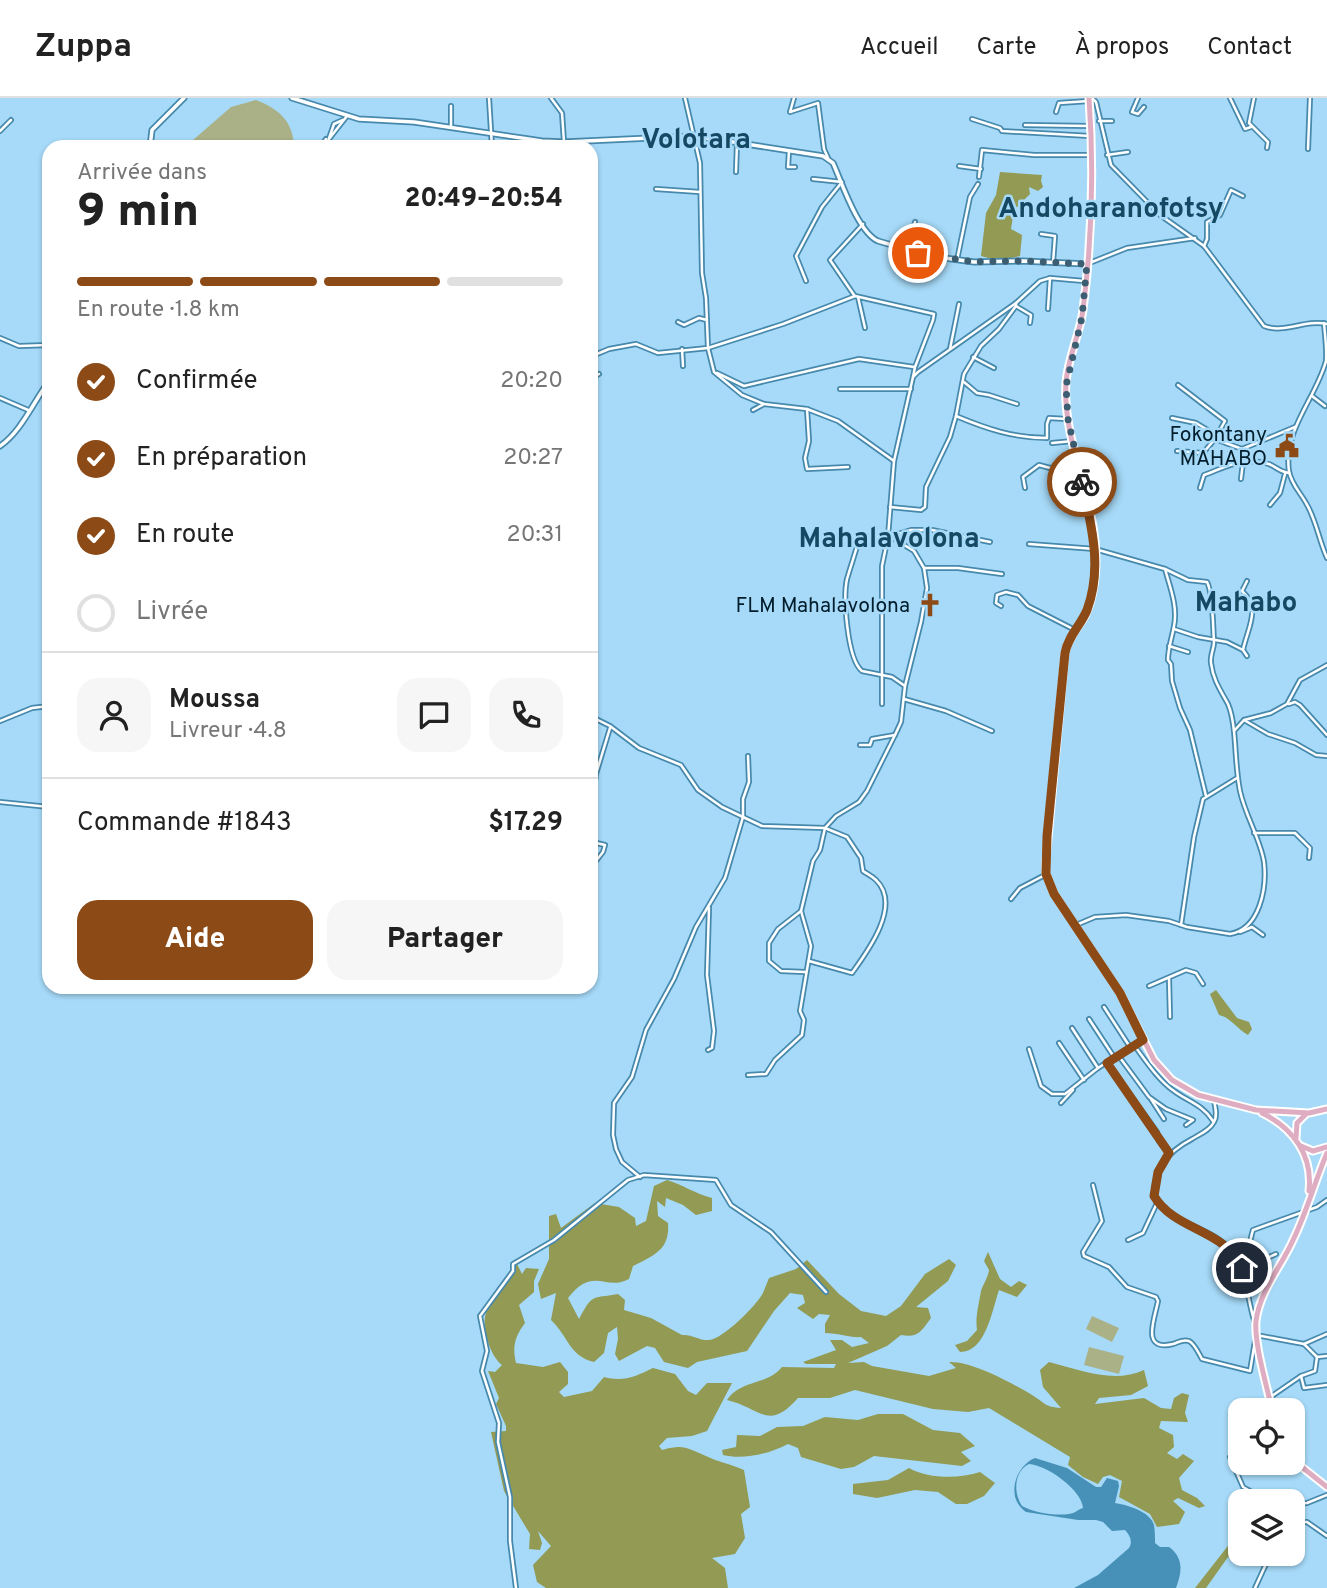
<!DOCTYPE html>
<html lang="fr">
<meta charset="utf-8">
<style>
body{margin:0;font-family:Overpass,sans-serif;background:#f6f6f6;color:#222;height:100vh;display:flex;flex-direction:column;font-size:26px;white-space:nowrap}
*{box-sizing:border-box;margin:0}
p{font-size:23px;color:#767676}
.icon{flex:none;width:38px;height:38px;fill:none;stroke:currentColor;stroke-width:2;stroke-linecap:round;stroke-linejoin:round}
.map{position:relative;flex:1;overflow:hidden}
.panel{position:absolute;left:42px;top:42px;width:556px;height:854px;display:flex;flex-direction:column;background:#fff;border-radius:21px;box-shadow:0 2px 5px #0004}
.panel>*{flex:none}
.controls{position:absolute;left:1228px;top:1300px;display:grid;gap:14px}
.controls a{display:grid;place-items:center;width:77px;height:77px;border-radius:14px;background:#fff;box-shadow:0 2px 5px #0004;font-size:35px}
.pin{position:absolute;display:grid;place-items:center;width:60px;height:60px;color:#fff;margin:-30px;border:4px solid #fff;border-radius:50%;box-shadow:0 2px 7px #0007}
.courier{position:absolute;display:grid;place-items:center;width:70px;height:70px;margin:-35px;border:5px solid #8b4a16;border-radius:50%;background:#fff;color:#222;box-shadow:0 2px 9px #0007}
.summary em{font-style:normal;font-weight:800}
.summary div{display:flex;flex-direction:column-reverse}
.summary{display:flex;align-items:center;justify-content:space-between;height:119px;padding:0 35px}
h1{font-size:46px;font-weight:800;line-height:52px}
.bar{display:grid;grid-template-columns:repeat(4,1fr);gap:10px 7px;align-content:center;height:84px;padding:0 35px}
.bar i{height:9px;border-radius:5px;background:#e0e0e0}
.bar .on{background:#8b4a16}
.bar p{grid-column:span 4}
.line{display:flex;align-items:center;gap:18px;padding:0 35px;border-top:2px solid #e0e0e0}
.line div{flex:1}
.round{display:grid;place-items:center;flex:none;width:74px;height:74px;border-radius:21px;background:#f6f6f6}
ol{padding:0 35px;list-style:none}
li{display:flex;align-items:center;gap:21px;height:77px}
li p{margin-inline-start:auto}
li .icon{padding:7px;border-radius:50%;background:#8b4a16;color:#fff;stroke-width:4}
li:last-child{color:#767676}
li i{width:38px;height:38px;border:4px solid #e0e0e0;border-radius:50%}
.button{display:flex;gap:14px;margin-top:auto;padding:14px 35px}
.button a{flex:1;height:80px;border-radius:21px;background:#8b4a16;color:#fff;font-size:28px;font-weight:800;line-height:80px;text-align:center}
.button a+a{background:#f6f6f6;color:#222}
header{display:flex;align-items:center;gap:42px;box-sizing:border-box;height:98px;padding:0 35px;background:#fff;border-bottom:2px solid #e0e0e0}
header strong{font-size:33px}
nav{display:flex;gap:38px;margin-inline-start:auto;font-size:24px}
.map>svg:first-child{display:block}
.green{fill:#abb187}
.forest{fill:#929a53}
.water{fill:#4791b8;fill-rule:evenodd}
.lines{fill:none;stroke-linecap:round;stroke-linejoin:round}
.minor-casing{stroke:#4789ac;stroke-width:6}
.tertiary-casing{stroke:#4789ac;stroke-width:7}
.primary-casing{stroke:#fff;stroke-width:9}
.minor{stroke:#fff;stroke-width:2.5}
.tertiary{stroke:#fff;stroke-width:3.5}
.primary{stroke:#dfadc2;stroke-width:5}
.done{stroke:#3b5e72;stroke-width:7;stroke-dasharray:0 12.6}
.route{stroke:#8b4a16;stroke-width:9}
.labels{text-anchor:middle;stroke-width:5;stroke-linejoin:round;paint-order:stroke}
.poi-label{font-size:21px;fill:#011c2a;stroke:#a6daf8;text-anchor:end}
.district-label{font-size:28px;font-weight:bold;fill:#154963;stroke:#a6daf8}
</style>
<header>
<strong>Zuppa</strong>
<nav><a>Accueil</a><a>Carte</a><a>À propos</a><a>Contact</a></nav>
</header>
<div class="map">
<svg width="1327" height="1490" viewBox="0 0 1327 1490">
<rect width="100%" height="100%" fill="#a6daf8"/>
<g class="green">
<path d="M256,2C279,11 293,23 294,49H185L231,9Z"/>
<path d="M1092,1218L1119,1230L1112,1244L1086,1231Z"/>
<path d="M1089,1249L1124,1258L1119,1276L1084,1267Z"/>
</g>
<g class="forest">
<path d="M1000,74L1042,77L1041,83L1043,89L1038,93L1029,89L1030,96L1014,112L1011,131L1022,137L1020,158L999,163L981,158L986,115L996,97Z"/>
<path d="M1216,892L1237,920L1249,924L1252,931L1248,937C1237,931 1230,919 1219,917L1210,896Z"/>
<path d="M667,1082C683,1087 696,1096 712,1100V1113L696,1117L683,1107L666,1100L665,1109L657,1103L658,1118L668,1125C670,1152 654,1157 633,1168L629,1181C605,1194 594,1167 568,1200L579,1221C593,1195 591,1201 618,1196L625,1202L624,1212L651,1220L682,1237C692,1236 700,1243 709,1242C723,1241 756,1208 763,1195C765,1190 767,1185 769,1180L796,1171L807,1162L839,1196L861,1213L886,1218L901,1208L925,1176L949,1161L956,1167L948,1183L916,1209L928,1210L931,1220C921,1233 919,1240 901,1237L887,1248L848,1265L864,1264L872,1268L929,1278L956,1270L949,1264C972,1263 1012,1285 1032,1297C1045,1305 1045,1309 1061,1310L1043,1289L1040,1272L1049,1264C1080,1272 1114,1286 1144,1272L1148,1288L1131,1297L1099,1300L1095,1306L1144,1300L1161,1310L1171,1311L1174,1300L1182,1295L1189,1297L1185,1315L1188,1324L1161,1323L1159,1330L1173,1337L1174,1349L1167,1355L1177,1361L1183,1356L1194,1363L1179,1380L1182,1392L1197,1400L1205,1408L1199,1410L1178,1400L1173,1403L1185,1414L1179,1426L1157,1429L1150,1416L1119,1399L1122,1383L1110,1377L1103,1379L1098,1386L1083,1379L1068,1367L1070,1359L989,1310L968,1314L933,1311L855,1292L830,1300H798C768,1334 761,1310 727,1302C740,1282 768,1287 782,1269L834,1270L836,1266H806L803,1264L836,1252L830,1242H842L852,1249L869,1245L861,1239C850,1240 838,1235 825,1235V1226L830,1217L819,1216L813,1221L797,1210L805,1205L803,1197L790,1195L774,1213L747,1253L697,1264L688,1270L664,1264L655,1250L647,1248L619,1263L615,1256L618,1241L617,1229L608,1235L604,1255L594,1264C569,1258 569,1239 551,1222L556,1195L541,1201L538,1186L549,1161V1118L556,1116L561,1130L595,1105L619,1109L635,1120L636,1128L646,1123L654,1088Z"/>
<path d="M988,1154L1000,1181L1011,1189L1019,1183L1027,1187L1017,1199L999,1192C992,1212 986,1254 960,1254L955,1247L967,1243L977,1232C975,1218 979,1206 981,1193C983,1186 988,1180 989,1172L984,1163Z"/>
<path d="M517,1166L522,1176L526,1170L539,1171L534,1183V1194L519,1207L525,1225C515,1238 512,1249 516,1265L543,1269L560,1264L568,1274V1286L559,1294L564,1299L592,1293L604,1279C623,1284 635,1279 653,1270L675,1276L688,1293L696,1297L707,1285H732L707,1333L692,1338L667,1340L659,1348L662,1352C685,1346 686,1350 706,1358C718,1364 731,1366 744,1372L750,1409L741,1416L745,1440L735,1456L712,1460L725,1470L728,1490H546L537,1484L533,1467L551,1448L538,1433L542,1445L540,1452L529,1451L530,1436L504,1393L491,1334L506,1333V1328L496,1306L499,1300L488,1273L495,1274L502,1267C490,1258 481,1229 486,1215C491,1197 505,1179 517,1166Z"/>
<path d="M878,1316H903L933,1332L960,1335L975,1348L961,1354L971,1363L962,1368L874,1358L854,1369L841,1371L801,1359L798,1350L788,1346C769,1356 743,1362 723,1357L722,1352L736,1349L737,1337L760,1338L777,1329L803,1328L825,1319L858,1322Z"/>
<path d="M909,1370C929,1381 959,1381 980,1374L995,1385L984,1398L967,1406H956L938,1394L915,1392L877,1400L853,1396V1386L888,1382Z"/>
<path d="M1241,1443V1456H1245L1238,1463L1228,1459L1206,1490H1195L1231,1444Z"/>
</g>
<path class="water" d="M1035,1360L1067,1370L1096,1389H1101L1107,1380L1118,1383L1119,1388L1115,1405C1127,1407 1150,1413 1154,1427C1155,1433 1155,1440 1155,1445L1160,1449H1169C1184,1460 1182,1474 1176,1490H1074L1098,1477L1129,1450C1133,1444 1130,1437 1125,1432L1112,1433L1103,1424L1096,1422H1078L1026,1414C1005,1400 1015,1368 1035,1360ZM1029,1366C1047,1367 1082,1392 1083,1410C1079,1411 1076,1414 1073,1415C1060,1419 1034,1415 1022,1408C1013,1395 1014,1373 1029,1366Z"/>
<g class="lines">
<g class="minor-casing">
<g id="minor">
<path d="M489,0L492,49"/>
<path d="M551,0L562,15L564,44"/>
<path d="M685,0L700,65L702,175L706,200L708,250L714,274L742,297L764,306L807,311L838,323L894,363"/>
<path d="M794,0L790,14L818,5L824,51L828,60"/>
<path d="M1092,0L1096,4L1111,67L1160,117L1204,148L1264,228C1285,236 1305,221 1327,226"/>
<path d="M1138,0L1132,14L1138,16L1144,9"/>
<path d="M1230,0L1245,31L1251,29"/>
<path d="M1254,0L1249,25L1268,44L1267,50"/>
<path d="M1056,14L1059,5L1089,3"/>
<path d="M972,21L1000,30L1002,33L1090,38"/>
<path d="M1099,23H1112"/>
<path d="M1025,27L1090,28"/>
<path d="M451,29V8"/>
<path d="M0,33L11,22"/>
<path d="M525,40L526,49"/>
<path d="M329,41L347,18"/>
<path d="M320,49L326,41"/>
<path d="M326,49L334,26L343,22"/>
<path d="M1308,51L1310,0"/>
<path d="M789,53L788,69H795"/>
<path d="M1107,57L1128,54"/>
<path d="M959,68L981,71"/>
<path d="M736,74L737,45"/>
<path d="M979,79L982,52L1034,57H1091"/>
<path d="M656,91L700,94"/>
<path d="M1041,136L1055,138L1053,165"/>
<path d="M1204,148L1207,141V124L1220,117L1231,92L1243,98"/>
<path d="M907,151L915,124"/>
<path d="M957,162L970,99L978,86"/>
<path d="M1087,166L1127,150L1195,140"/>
<path d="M806,183L796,158L822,109L842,84L813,81"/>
<path d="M854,197L830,162L863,126"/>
<path d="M858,199L865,230"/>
<path d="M1016,208L1031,217L1030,225"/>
<path d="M1048,211L1050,180"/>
<path d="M678,224L684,227L699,220L707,222"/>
<path d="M1324,225C1325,237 1327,252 1326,263C1316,300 1283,332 1289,373C1291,386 1300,394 1306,405C1316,421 1319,443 1327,460"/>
<path d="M0,240L19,248L49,247"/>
<path d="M682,251L683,268"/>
<path d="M950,251L959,206"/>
<path d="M597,256L609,251L636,246L658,255L708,250L783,226L855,198L934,216L933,222L915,269L913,279"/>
<path d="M973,259L994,270"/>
<path d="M717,275L744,288L859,261L914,269"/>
<path d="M592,280L599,276"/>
<path d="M964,284L977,295L989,297L1017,306"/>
<path d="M1178,287L1225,323L1215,341"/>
<path d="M840,291H911"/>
<path d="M1312,298L1325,308"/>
<path d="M0,300L28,312"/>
<path d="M807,311L809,343L805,360L807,371L848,369"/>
<path d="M753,312L764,306"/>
<path d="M956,318C987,331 1014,340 1047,340V326L1049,320L1067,321"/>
<path d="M1172,320L1196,325L1216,337"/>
<path d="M1052,345L1073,343"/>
<path d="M1177,353L1203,355L1215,341L1242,351L1295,329"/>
<path d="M1241,381L1243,364"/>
<path d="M1025,390L1023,379L1039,367L1050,370L1078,365"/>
<path d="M1200,390L1204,377C1226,369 1243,358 1269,366C1276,369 1280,374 1289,375"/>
<path d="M1270,407L1280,395L1285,376"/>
<path d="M890,409L921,412L925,409L926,389L950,339L956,318L964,276L981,248L999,231L1016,208V205"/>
<path d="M1029,446L1095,451L1165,471C1170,489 1178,509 1174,528C1172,540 1168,550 1168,562L1171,566L1172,583L1180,610L1190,632L1206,698"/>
<path d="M924,470H958L1002,476"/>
<path d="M1165,471L1188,482L1207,484C1213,494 1213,530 1214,544C1214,551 1210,557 1211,565C1213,582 1221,593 1228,606C1232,615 1233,624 1234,633"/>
<path d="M1001,508L996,505L997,497L1006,494L1018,497L1028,508L1075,532"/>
<path d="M1174,531L1198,539L1227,544L1243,552"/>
<path d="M1169,548L1188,554"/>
<path d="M1247,558L1243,552C1247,531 1262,511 1242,493L1247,483"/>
<path d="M905,588L892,579L862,573C847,561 843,499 847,481C851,467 856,453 860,438L888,439L911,432H932L990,444"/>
<path d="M904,601L946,613L992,633"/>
<path d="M882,606V468L888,439L894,363L913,279L918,274L1016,205L1040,183L1050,180L1084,183"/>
<path d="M1289,606L1295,604L1300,607L1327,637"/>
<path d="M592,619L610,628L639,650L681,667L698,692L722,709L743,719L762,728L825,730L847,739L861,760L863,773C867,776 872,778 876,782C902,807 868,853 852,875L809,863"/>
<path d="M1244,622L1268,636L1295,645L1316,657L1327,658"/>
<path d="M0,623L32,610L49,608"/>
<path d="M860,647H870L872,641L895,637"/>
<path d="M0,704L49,709"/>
<path d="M592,704L596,676L610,630"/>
<path d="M1254,735H1295L1310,750L1309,760"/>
<path d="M592,744L605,747L603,754L592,768"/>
<path d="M1011,801L1020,790L1045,777"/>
<path d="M801,813L778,831L769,845V863L781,873L805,874"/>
<path d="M1076,827L1095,819L1126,817L1169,823L1187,829L1230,836C1260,831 1267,790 1264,764C1260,740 1245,717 1240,693C1236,673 1236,653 1234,633L1244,622L1271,615L1287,606L1300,582L1327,567"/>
<path d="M1181,827L1194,739L1203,701L1237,680"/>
<path d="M1240,834L1252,829L1263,837"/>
<path d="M1169,880L1170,919"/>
<path d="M1149,888L1186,872L1196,875L1203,886"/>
<path d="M1104,909L1130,949"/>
<path d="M1089,921L1114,959"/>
<path d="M1072,930L1098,970"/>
<path d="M1059,945L1084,982"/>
<path d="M1134,947C1146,963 1158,982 1174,993C1189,1004 1203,1007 1213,1023"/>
<path d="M1029,951L1041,988L1052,996H1065L1098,970L1143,941"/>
<path d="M708,952L712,950L714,933L707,877L709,810"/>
<path d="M1118,957L1149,999L1166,1011L1193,1022L1186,1027"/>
<path d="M1107,965L1157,1034L1159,1043L1169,1055"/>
<path d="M748,977L766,976L775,962L802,937L804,922L800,913L811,848L801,813L813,763L820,752L825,730L836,718L859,704L867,693L895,637L901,624L905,588L921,524L927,490L924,470L914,453L891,439"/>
<path d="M1151,1001L1164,1021"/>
<path d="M1214,1002C1215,1009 1218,1017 1214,1024C1210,1032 1200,1036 1192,1041C1169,1053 1153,1070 1154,1098C1173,1129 1215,1128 1234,1156C1248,1176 1247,1203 1255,1225"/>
<path d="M1061,1005L1073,992"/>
<path d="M640,1079L622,1064L616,1051L613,1037L614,1005L632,979L646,932L674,881L696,829L725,780L743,719V701L749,684L748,658"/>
<path d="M1093,1087L1102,1123L1083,1154L1084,1158L1109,1169L1127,1189L1156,1199L1158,1203C1155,1220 1140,1254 1173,1246C1179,1244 1183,1241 1189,1243C1195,1246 1199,1256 1202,1261L1250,1273L1256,1237L1304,1246L1327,1236"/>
<path d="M1128,1142L1143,1135L1157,1105"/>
<path d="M1249,1161L1267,1160L1276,1156"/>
<path d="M1245,1177C1249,1162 1248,1147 1253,1132L1317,1109L1327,1102"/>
<path d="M1304,1246L1317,1259L1327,1258"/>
<path d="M1301,1278L1304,1290L1327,1287"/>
<path d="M1269,1300L1301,1278L1315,1273L1317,1259"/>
<path d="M1230,1359L1243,1389L1270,1404"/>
<path d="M1293,1406L1307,1405L1327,1397"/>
<path d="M1293,1419L1300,1424H1307L1327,1438"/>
<path d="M516,1490L510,1443V1399L498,1344L499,1325L482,1273L487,1253L480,1218L513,1173V1166L554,1142L628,1082L644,1077L716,1082L731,1107L771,1134L826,1194"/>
<path d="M1255,1490L1266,1466V1456"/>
</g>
</g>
<g class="tertiary-casing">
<g id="tertiary">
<path d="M292,0L359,21L414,24L542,43L564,44L694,38L823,58L833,65C842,85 858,134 878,143L930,158L974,164L1023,163L1087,166"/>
<path d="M150,49L152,32L184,0"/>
<path d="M0,348C21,334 34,303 49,283"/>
</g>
</g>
<g class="primary-casing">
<g id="primary">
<path d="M1089,0C1094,70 1092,142 1083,212C1080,236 1068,259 1066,284C1062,344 1096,401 1096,461C1096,480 1093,501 1085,518C1078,530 1068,540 1065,555L1046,762V776L1054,796L1120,895L1154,962L1172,982L1198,997L1256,1012L1309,1015L1327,1011"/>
<path d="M1262,1015C1293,1030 1313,1057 1309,1093"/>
<path d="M1296,1040L1297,1025L1306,1016"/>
<path d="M1301,1048L1313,1053L1327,1049"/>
<path d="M1272,1312C1267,1288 1254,1246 1256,1223C1260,1192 1282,1168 1294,1140C1307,1113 1315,1083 1327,1055"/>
<path d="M1293,1362L1327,1389"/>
</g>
</g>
<use href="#minor" class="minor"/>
<use href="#tertiary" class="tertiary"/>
<use href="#primary" class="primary"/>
</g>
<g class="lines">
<path class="done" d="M918,155L974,164L1023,163L1087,166L1082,219L1066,288L1068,321L1082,384"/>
<path class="route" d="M1082,384C1091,427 1103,469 1087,512C1081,527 1068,538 1065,555L1047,738L1046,776L1054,796L1120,895L1143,942L1107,965L1169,1055L1158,1074L1154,1098C1175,1133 1225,1131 1242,1170"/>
</g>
<defs>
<g id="civic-bare" transform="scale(1.89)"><path d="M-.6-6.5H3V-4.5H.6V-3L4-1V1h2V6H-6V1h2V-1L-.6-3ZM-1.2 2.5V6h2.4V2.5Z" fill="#8b4a16" stroke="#a6daf8" stroke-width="2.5" paint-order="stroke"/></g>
<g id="church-bare" transform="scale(1.89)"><path d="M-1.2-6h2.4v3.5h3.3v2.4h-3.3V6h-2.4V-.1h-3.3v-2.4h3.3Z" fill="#8b4a16" stroke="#a6daf8" stroke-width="2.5" paint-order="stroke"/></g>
</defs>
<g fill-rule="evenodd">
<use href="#civic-bare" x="1287" y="348"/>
<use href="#church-bare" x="930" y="507"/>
</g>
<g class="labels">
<g class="poi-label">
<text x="1267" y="343">Fokontany<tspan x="1267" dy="24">MAHABO</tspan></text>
<text x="910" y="514">FLM Mahalavolona</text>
</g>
<g class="district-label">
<text x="696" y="50">Volotara</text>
<text x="1111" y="119">Andoharanofotsy</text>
<text x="889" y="449">Mahalavolona</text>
<text x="1246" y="513">Mahabo</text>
</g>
</g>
</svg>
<div class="controls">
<a><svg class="icon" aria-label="locate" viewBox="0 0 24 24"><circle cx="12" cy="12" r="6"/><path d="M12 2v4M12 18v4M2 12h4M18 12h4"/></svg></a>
<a><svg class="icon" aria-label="layers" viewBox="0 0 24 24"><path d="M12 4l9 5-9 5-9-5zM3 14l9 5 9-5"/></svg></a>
</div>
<div class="pin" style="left:918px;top:155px;background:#ea580c"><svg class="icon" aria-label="bag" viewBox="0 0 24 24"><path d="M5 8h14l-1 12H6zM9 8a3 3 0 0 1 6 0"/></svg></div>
<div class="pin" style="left:1242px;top:1170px;background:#1f2937"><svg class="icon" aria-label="home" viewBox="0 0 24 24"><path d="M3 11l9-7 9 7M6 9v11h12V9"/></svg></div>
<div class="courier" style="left:1082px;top:384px"><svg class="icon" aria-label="bike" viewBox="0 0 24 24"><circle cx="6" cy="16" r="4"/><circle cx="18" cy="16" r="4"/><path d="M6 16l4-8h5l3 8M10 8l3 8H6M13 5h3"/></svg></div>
<section class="panel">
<div class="summary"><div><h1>9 min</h1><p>Arrivée dans</p></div><em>20:49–20:54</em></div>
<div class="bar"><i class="on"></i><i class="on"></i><i class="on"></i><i></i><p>En route · 1.8 km</p></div>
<ol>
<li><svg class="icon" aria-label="check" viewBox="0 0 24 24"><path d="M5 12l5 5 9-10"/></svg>Confirmée<p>20:20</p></li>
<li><svg class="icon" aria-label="check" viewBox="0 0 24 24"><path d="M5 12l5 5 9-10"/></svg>En préparation<p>20:27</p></li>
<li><svg class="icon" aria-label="check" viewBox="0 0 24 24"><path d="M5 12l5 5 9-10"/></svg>En route<p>20:31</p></li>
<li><i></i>Livrée</li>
</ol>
<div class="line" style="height:126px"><a class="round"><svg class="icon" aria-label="person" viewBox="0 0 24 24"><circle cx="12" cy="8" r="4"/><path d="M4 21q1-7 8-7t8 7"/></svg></a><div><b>Moussa</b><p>Livreur · 4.8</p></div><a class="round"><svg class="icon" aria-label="chat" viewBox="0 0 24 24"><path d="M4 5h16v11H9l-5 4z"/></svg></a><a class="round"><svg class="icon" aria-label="phone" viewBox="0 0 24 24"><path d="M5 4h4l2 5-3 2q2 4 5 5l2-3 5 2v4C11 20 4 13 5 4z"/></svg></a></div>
<div class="line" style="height:91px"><div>Commande #1843</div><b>$17.29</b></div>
<div class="button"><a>Aide</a><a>Partager</a></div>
</section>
</div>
